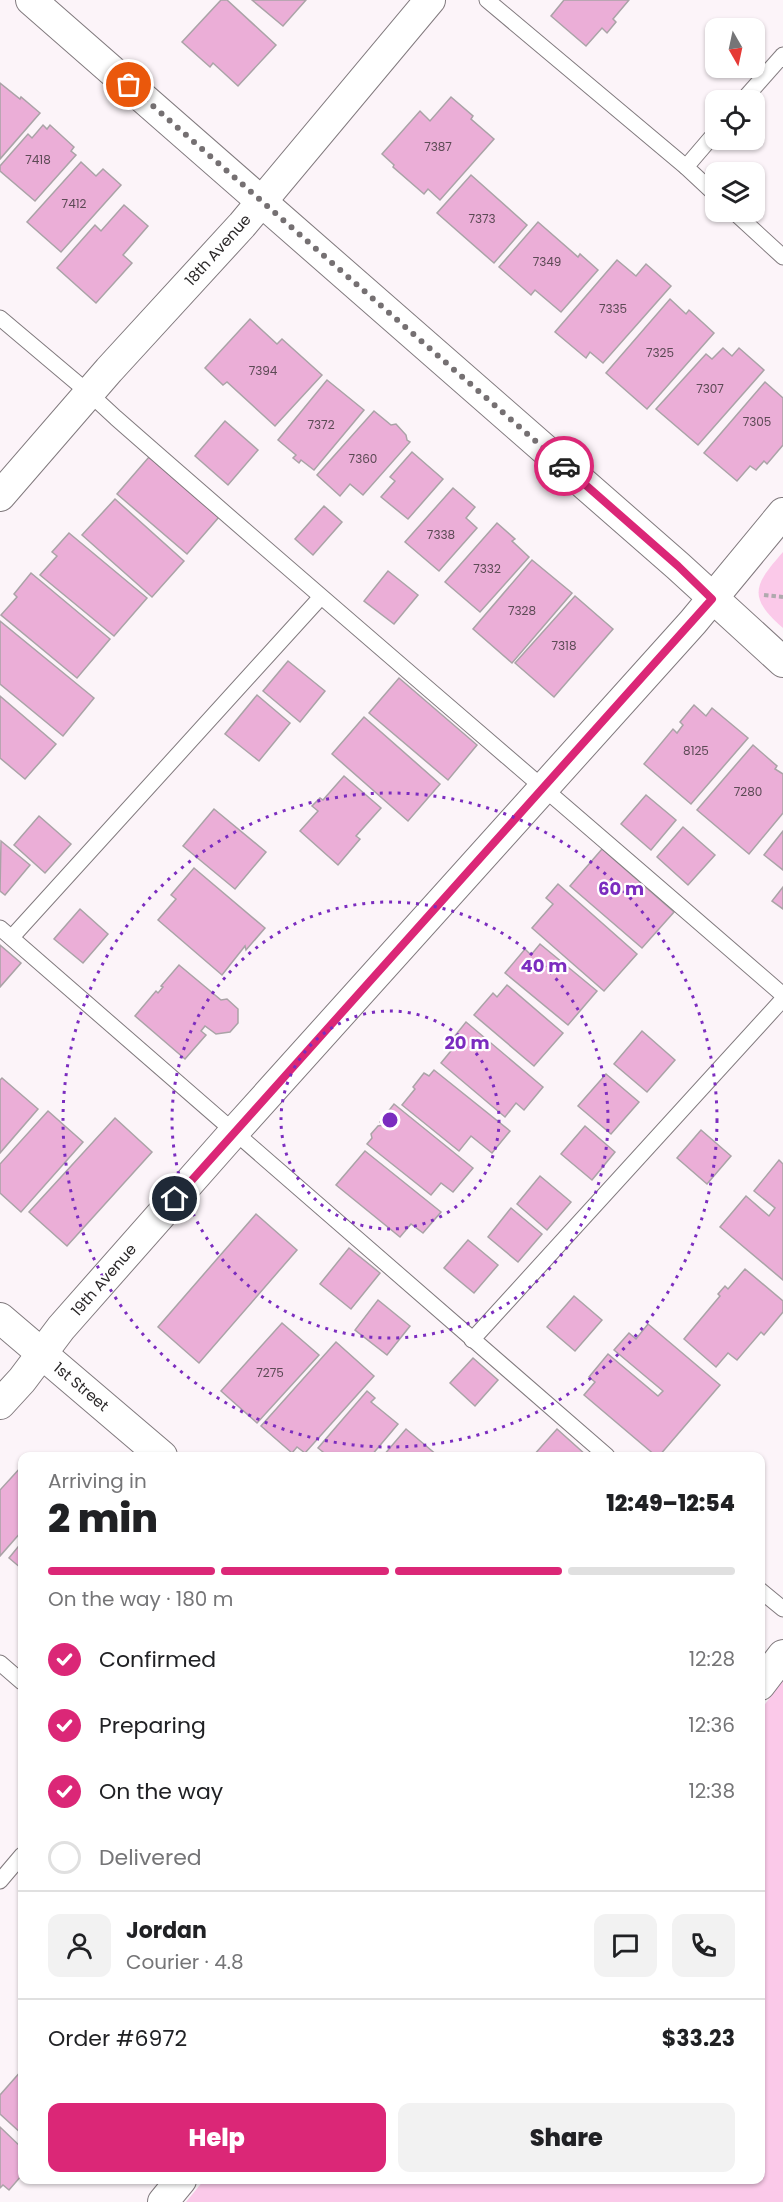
<!DOCTYPE html>
<meta charset="utf-8">
<style>
body{margin:0;font-family:Poppins,sans-serif;background:#f2f2f2;color:#202124;height:100vh;display:flex;flex-direction:column;font-size:22px;white-space:nowrap}
*{box-sizing:border-box;margin:0}
p{font-size:20px;color:#757577}
.icon{flex:none;width:33px;height:33px;fill:none;stroke:currentColor;stroke-width:2;stroke-linecap:round;stroke-linejoin:round}
.map{position:relative;flex:1;overflow:hidden}
.side{position:absolute;left:18px;top:1452px;width:747px;height:732px;display:flex;flex-direction:column;background:#fff;border-radius:12px;box-shadow:0 2px 4px #0004}
.side>*{flex:none}
.needle{width:39px;rotate:171deg}
.buttons{position:absolute;left:705px;top:18px;display:grid;gap:12px}
.buttons a{display:grid;place-items:center;width:60px;height:60px;border-radius:12px;background:#fff;box-shadow:0 2px 4px #0004;font-size:30px}
.pin{position:absolute;display:grid;place-items:center;width:51px;height:51px;color:#fff;margin:-26px;border:3px solid #fff;border-radius:50%;box-shadow:0 2px 6px #0007}
.courier{position:absolute;display:grid;place-items:center;width:60px;height:60px;margin:-30px;border:4px solid #db2777;border-radius:50%;background:#fff;color:#222;box-shadow:0 2px 8px #0007}
.head em{font-style:normal;font-weight:800}
.head div{display:flex;flex-direction:column-reverse}
.head{display:flex;align-items:center;justify-content:space-between;height:102px;padding:0 30px}
h1{font-size:39px;font-weight:800;line-height:45px}
.bar{display:grid;grid-template-columns:repeat(4,1fr);gap:9px 6px;align-content:center;height:72px;padding:0 30px}
.bar i{height:8px;border-radius:4px;background:#e0e0e0}
.bar .active{background:#db2777}
.bar p{grid-column:span 4}
.line{display:flex;align-items:center;gap:15px;padding:0 30px;border-top:2px solid #e0e0e0}
.line div{flex:1}
.round{display:grid;place-items:center;flex:none;width:63px;height:63px;border-radius:12px;background:#f2f2f2}
ol{padding:0 30px;list-style:none}
li{display:flex;align-items:center;gap:18px;height:66px}
li p{margin-inline-start:auto}
li .icon{padding:6px;border-radius:50%;background:#db2777;color:#fff;stroke-width:4}
li:last-child{color:#757577}
li i{width:33px;height:33px;border:3px solid #e0e0e0;border-radius:50%}
.action{display:flex;gap:12px;margin-top:auto;padding:12px 30px}
.action a{flex:1;height:69px;border-radius:12px;background:#db2777;color:#fff;font-size:24px;font-weight:800;line-height:69px;text-align:center}
.action a+a{background:#f2f2f2;color:#202124}
.map>svg:first-child{display:block}
.green{fill:#fbc9e9}
.building{fill:#ebaed7;stroke:#aaa3a7;stroke-width:1.5}
.lines{fill:none;stroke-linecap:round;stroke-linejoin:round}
.lane-casing{stroke:#817a7e;stroke-width:17}
.street-casing{stroke:#817a7e;stroke-width:32}
.path{stroke:#afa9ad;stroke-width:4;stroke-dasharray:4.5 3;stroke-linecap:butt}
.lane{stroke:#fff;stroke-width:15}
.street{stroke:#fff;stroke-width:30}
.done{stroke:#757072;stroke-width:6;stroke-dasharray:0 10.8}
.route{stroke:#db2777;stroke-width:8}
.ring{fill:none;stroke:#7b2cbf;stroke-width:3;stroke-dasharray:3 6}
.labels{text-anchor:middle;stroke-width:4.5;stroke-linejoin:round;paint-order:stroke}
.number-label{font-size:12px;fill:#5c4a55}
.street-label{font-size:15px;fill:#2c292a;stroke:#fff}
.centre{fill:#7b2cbf;stroke:#fff;stroke-width:3}
.ring-label{font-size:18px;text-anchor:middle;font-weight:bold;fill:#7b2cbf;stroke:#fff;stroke-width:4.5;stroke-linejoin:round;paint-order:stroke}
</style>
<div class="map">
<svg width="783" height="2202" viewBox="0 0 783 2202">
<rect width="100%" height="100%" fill="#fcf4f9"/>
<g class="green">
<path d="M783,552V628C747,597 754,585 783,552Z"/>
<path d="M783,1680V2202H186L204,2180H760V1711Z"/>
</g>
<g class="building">
<path d="M221,0H227L276,45L238,86L213,63L210,67L182,42Z"/>
<path d="M252,0H306L283,26Z"/>
<path d="M564,0H629L613,19L616,22L607,33L602,28L586,46L551,16Z"/>
<path d="M0,83L20,99L21,97L40,113L0,159Z"/>
<path d="M451,97L473,116L471,119L494,139L440,200L428,189L424,194L393,167L394,165L382,154L420,111L430,121Z"/>
<path d="M43,125L47,129L50,125L74,147L71,151L76,155L35,201L0,171V166L28,134L32,138Z"/>
<path d="M81,162L96,176L103,169L121,185L61,252L27,222Z"/>
<path d="M471,175L527,225L494,263L437,213Z"/>
<path d="M124,205L148,226L123,255L132,263L96,303L57,268L95,225L101,231Z"/>
<path d="M538,222L578,257L580,254L598,270L561,312L535,290L531,295L499,267Z"/>
<path d="M617,260L636,276L646,264L671,286L603,363L590,352L586,358L555,332Z"/>
<path d="M670,299L686,314L689,310L714,333L647,409L606,373Z"/>
<path d="M250,319L277,344L282,339L322,375L275,426L227,382L223,385L205,368Z"/>
<path d="M723,348L732,356L739,348L764,370L698,445L656,409L706,354L712,359Z"/>
<path d="M327,380L364,410L314,470L301,460L299,463L293,458L296,455L278,440Z"/>
<path d="M765,382L783,398V445L767,464L764,461L756,470L750,466L737,481L704,453Z"/>
<path d="M374,411L391,425L396,424L406,435L407,440L410,442L363,495L350,484L340,496L317,475Z"/>
<path d="M225,421L258,450L228,485L195,456Z"/>
<path d="M412,452L443,479L408,519L381,497L395,481L390,477Z"/>
<path d="M149,457L219,517L187,554L117,494Z"/>
<path d="M453,488L475,507L466,518L477,528L439,571L405,542Z"/>
<path d="M115,499L184,561L152,597L82,535Z"/>
<path d="M324,506L342,522L313,555L295,539Z"/>
<path d="M497,523L515,539L512,541L529,557L480,612L445,582Z"/>
<path d="M69,533L147,598L114,636L40,575L57,556L52,552Z"/>
<path d="M532,560L572,593L512,663L473,629Z"/>
<path d="M388,571L418,595L394,624L364,601Z"/>
<path d="M31,573L110,639L77,678L1,615L17,597L14,594Z"/>
<path d="M575,596L613,629L554,697L515,663Z"/>
<path d="M0,621L94,698L63,736L0,684Z"/>
<path d="M288,661L325,691L300,722L263,691Z"/>
<path d="M399,678L477,745L448,780L369,713Z"/>
<path d="M257,695L290,723L259,761L225,734Z"/>
<path d="M0,696L56,744L25,779L0,758Z"/>
<path d="M694,705L706,716L712,708L748,738L691,804L644,764L673,729L677,733L683,725L680,722Z"/>
<path d="M364,717L440,784L408,821L332,754Z"/>
<path d="M753,745L777,766L775,769L783,774V813L749,854L697,810Z"/>
<path d="M344,776L381,808L356,836L360,839L338,865L300,831L318,811L312,806L320,798L323,800Z"/>
<path d="M646,795L676,820L651,850L621,824Z"/>
<path d="M214,809L266,852L235,889L183,846Z"/>
<path d="M39,816L71,844L45,873L14,845Z"/>
<path d="M683,827L715,855L688,885L657,857Z"/>
<path d="M783,831V870L764,855Z"/>
<path d="M1,841L30,865L5,895L0,891Z"/>
<path d="M602,849L674,912L642,948L570,886Z"/>
<path d="M194,868L265,928L246,950L245,946L222,975L158,920L176,899L171,895Z"/>
<path d="M558,884L637,954L604,991L532,928L553,904L546,898Z"/>
<path d="M783,887V909L772,901Z"/>
<path d="M80,909L108,934L83,963L54,939Z"/>
<path d="M540,944L597,991L568,1025L505,973L525,949L531,955Z"/>
<path d="M0,945L21,963L0,987Z"/>
<path d="M179,965L221,1000L227,999L238,1009V1023L230,1032L216,1034L205,1026L201,1031L206,1035L185,1059L135,1016L156,991L158,993L163,987L161,986Z"/>
<path d="M507,985L563,1033L534,1066L474,1015L493,993L497,997Z"/>
<path d="M466,1022L543,1087L524,1110L516,1103L505,1117L441,1063L455,1046L450,1042Z"/>
<path d="M642,1031L675,1060L647,1092L614,1064Z"/>
<path d="M434,1070L510,1131L492,1153L471,1136L459,1151L402,1105L415,1089L413,1087L424,1073L429,1076Z"/>
<path d="M606,1074L639,1102L611,1134L578,1106Z"/>
<path d="M2,1078L38,1109L0,1153V1080Z"/>
<path d="M394,1104L473,1168L453,1192L441,1183L431,1195L367,1144L372,1138L371,1134L378,1126L383,1125L380,1122Z"/>
<path d="M48,1111L83,1142L21,1212L0,1193V1164Z"/>
<path d="M115,1118L152,1152L67,1246L29,1212Z"/>
<path d="M585,1126L615,1152L592,1180L561,1154Z"/>
<path d="M701,1130L731,1156L707,1184L677,1158Z"/>
<path d="M365,1151L441,1212L423,1233L411,1224L400,1237L336,1185Z"/>
<path d="M779,1160L783,1164V1280L720,1227L746,1196L769,1216L775,1208L754,1191Z"/>
<path d="M540,1176L571,1202L547,1230L517,1204Z"/>
<path d="M511,1208L542,1234L518,1262L488,1237Z"/>
<path d="M256,1214L297,1250L199,1363L158,1327Z"/>
<path d="M468,1240L498,1265L474,1293L444,1268Z"/>
<path d="M349,1248L380,1273L351,1309L320,1284Z"/>
<path d="M745,1269L783,1301V1312L764,1335L761,1332L737,1360L728,1353L716,1367L684,1339L720,1296L718,1294L725,1286L728,1289Z"/>
<path d="M574,1296L602,1320L575,1351L547,1327Z"/>
<path d="M378,1300L410,1326L387,1355L355,1330Z"/>
<path d="M282,1323L319,1355L257,1423L221,1391Z"/>
<path d="M648,1324L720,1385L659,1456H656L584,1395L595,1382L589,1377L608,1354L658,1396L663,1391L614,1350L629,1333L636,1339Z"/>
<path d="M336,1342L374,1376L305,1453L297,1447L292,1453L261,1426Z"/>
<path d="M473,1358L498,1380L475,1406L450,1383Z"/>
<path d="M367,1391L375,1398L371,1402L398,1424L371,1456H328L318,1448Z"/>
<path d="M406,1429L438,1456H383Z"/>
<path d="M557,1429L586,1455L584,1456H533Z"/>
<path d="M22,1466V1531L0,1556V1490Z"/>
<path d="M22,1542V1569L9,1558Z"/>
<path d="M22,2070V2134L0,2114V2095Z"/>
<path d="M0,2127L22,2148V2175L9,2190L3,2185L0,2188Z"/>
</g>
<g class="lines">
<g class="lane-casing">
<g id="lane">
<path d="M487,0L686,167L716,195"/>
<path d="M743,100L783,55"/>
<path d="M686,167L716,132"/>
<path d="M734,212L783,257"/>
<path d="M0,318L89,393L116,418C337,612 561,802 783,995"/>
<path d="M0,928L607,1456"/>
<path d="M12,937L320,598"/>
<path d="M472,1340L783,999"/>
<path d="M760,1590L783,1609"/>
<path d="M0,1663L22,1682"/>
<path d="M0,1881L22,1855"/>
</g>
</g>
<g class="street-casing">
<g id="street">
<path d="M31,0L678,566L783,662"/>
<path d="M0,496L109,370L242,225L430,0"/>
<path d="M0,1318L162,1456"/>
<path d="M0,1404L22,1380L61,1328L234,1132L693,622L783,513"/>
<path d="M760,1685L783,1655"/>
<path d="M163,2202L181,2180"/>
</g>
</g>
<path class="path" d="M764,595L783,597"/>
<use href="#lane" class="lane"/>
<use href="#street" class="street"/>
</g>
<g class="lines">
<path class="done" d="M129,85L564,466"/>
<path class="route" d="M175,1199L712,599L678,566L564,466"/>
</g>
<g class="ring">
<circle cx="390" cy="1120" r="109"/>
<circle cx="390" cy="1120" r="218"/>
<circle cx="390" cy="1120" r="327"/>
</g>
<g class="labels">
<g class="number-label">
<text x="438" y="151">7387</text>
<text x="38" y="164">7418</text>
<text x="74" y="208">7412</text>
<text x="482" y="223">7373</text>
<text x="547" y="266">7349</text>
<text x="613" y="313">7335</text>
<text x="660" y="357">7325</text>
<text x="263" y="375">7394</text>
<text x="710" y="393">7307</text>
<text x="757" y="426">7305</text>
<text x="321" y="429">7372</text>
<text x="363" y="463">7360</text>
<text x="441" y="539">7338</text>
<text x="487" y="573">7332</text>
<text x="522" y="615">7328</text>
<text x="564" y="650">7318</text>
<text x="696" y="755">8125</text>
<text x="748" y="796">7280</text>
<text x="270" y="1377">7275</text>
</g>
<g class="street-label">
<text transform="translate(218 250) rotate(-48)" y="5">18th Avenue</text>
<text transform="translate(104 1280) rotate(-49)" y="5">19th Avenue</text>
<text transform="translate(81 1387) rotate(40)" y="5">1st Street</text>
</g>
</g>
<circle cx="390" cy="1120" r="9" class="centre"/>
<g class="ring-label">
<text x="621" y="895">60 m</text>
<text x="544" y="972">40 m</text>
<text x="467" y="1049">20 m</text>
</g>
</svg>
<div class="buttons">
<a><svg class="needle" viewBox="-14 -14 28 28"><path d="M0-13l5 13h-10z" fill="#e53935"/><path d="M0 13l5-13h-10z" fill="#757577"/></svg></a>
<a><svg class="icon" aria-label="locate" viewBox="0 0 24 24"><circle cx="12" cy="12" r="6"/><path d="M12 2v4M12 18v4M2 12h4M18 12h4"/></svg></a>
<a><svg class="icon" aria-label="layers" viewBox="0 0 24 24"><path d="M12 4l9 5-9 5-9-5zM3 14l9 5 9-5"/></svg></a>
</div>
<div class="pin" style="left:129px;top:85px;background:#ea580c"><svg class="icon" aria-label="bag" viewBox="0 0 24 24"><path d="M5 8h14l-1 12H6zM9 8a3 3 0 0 1 6 0"/></svg></div>
<div class="pin" style="left:175px;top:1199px;background:#1f2937"><svg class="icon" aria-label="home" viewBox="0 0 24 24"><path d="M3 11l9-7 9 7M6 9v11h12V9"/></svg></div>
<div class="courier" style="left:564px;top:466px"><svg class="icon" aria-label="car" viewBox="0 0 24 24"><path d="M5 17H2v-5l4-1 3-4h7l3 4 3 1v5h-3M9 17h6M6 11h13"/><circle cx="7" cy="17" r="2"/><circle cx="17" cy="17" r="2"/></svg></div>
<section class="side">
<div class="head"><div><h1>2 min</h1><p>Arriving in</p></div><em>12:49–12:54</em></div>
<div class="bar"><i class="active"></i><i class="active"></i><i class="active"></i><i></i><p>On the way · 180 m</p></div>
<ol>
<li><svg class="icon" aria-label="check" viewBox="0 0 24 24"><path d="M5 12l5 5 9-10"/></svg>Confirmed<p>12:28</p></li>
<li><svg class="icon" aria-label="check" viewBox="0 0 24 24"><path d="M5 12l5 5 9-10"/></svg>Preparing<p>12:36</p></li>
<li><svg class="icon" aria-label="check" viewBox="0 0 24 24"><path d="M5 12l5 5 9-10"/></svg>On the way<p>12:38</p></li>
<li><i></i>Delivered</li>
</ol>
<div class="line" style="height:108px"><a class="round"><svg class="icon" aria-label="person" viewBox="0 0 24 24"><circle cx="12" cy="8" r="4"/><path d="M4 21q1-7 8-7t8 7"/></svg></a><div><b>Jordan</b><p>Courier · 4.8</p></div><a class="round"><svg class="icon" aria-label="chat" viewBox="0 0 24 24"><path d="M4 5h16v11H9l-5 4z"/></svg></a><a class="round"><svg class="icon" aria-label="phone" viewBox="0 0 24 24"><path d="M5 4h4l2 5-3 2q2 4 5 5l2-3 5 2v4C11 20 4 13 5 4z"/></svg></a></div>
<div class="line" style="height:78px"><div>Order #6972</div><b>$33.23</b></div>
<div class="action"><a>Help</a><a>Share</a></div>
</section>
</div>
